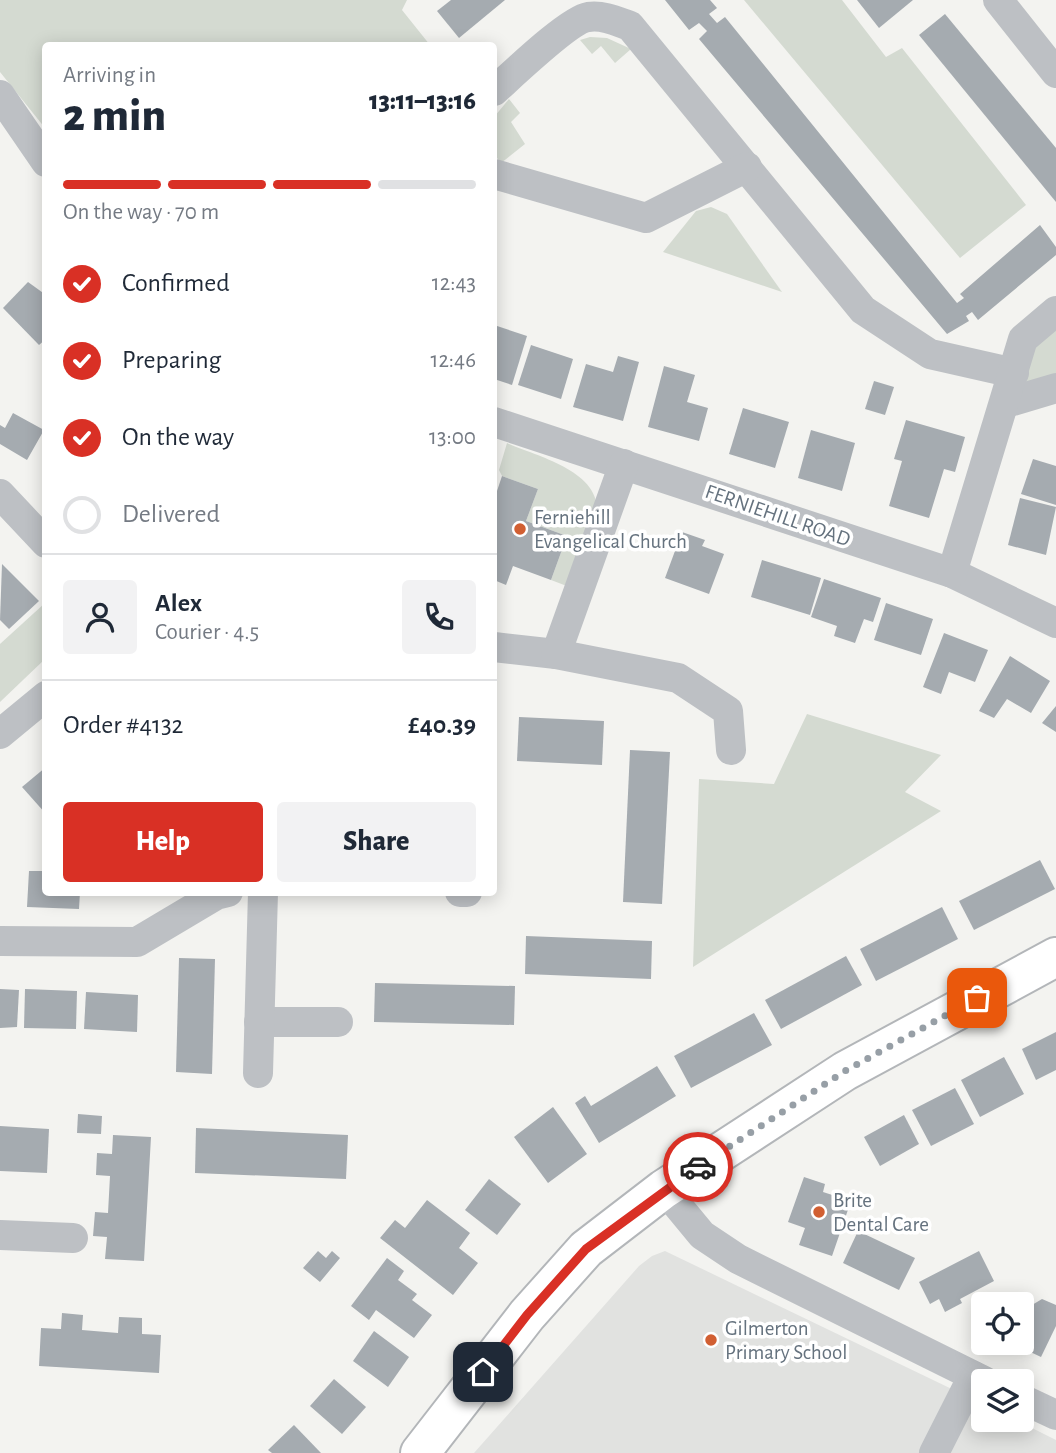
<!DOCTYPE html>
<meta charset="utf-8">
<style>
body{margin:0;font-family:"Alegreya Sans",sans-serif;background:#f2f2f3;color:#1f2937;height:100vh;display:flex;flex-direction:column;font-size:26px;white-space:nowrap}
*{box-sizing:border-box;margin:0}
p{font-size:23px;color:#747a83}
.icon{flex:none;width:38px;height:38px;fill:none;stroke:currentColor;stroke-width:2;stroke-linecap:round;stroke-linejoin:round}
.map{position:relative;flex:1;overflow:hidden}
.side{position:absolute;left:42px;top:42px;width:455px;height:854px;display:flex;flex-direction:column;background:#fff;border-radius:7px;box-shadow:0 4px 18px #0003}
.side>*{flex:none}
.controls{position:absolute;left:971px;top:1292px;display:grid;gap:14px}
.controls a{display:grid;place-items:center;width:63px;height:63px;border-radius:7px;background:#fff;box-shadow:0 4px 18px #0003;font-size:35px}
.pin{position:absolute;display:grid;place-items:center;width:60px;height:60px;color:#fff;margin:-30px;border-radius:14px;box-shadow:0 4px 10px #0006}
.courier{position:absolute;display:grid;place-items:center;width:70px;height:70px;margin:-35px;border:5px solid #d93025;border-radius:50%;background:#fff;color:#222;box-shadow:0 2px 9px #0007}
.headline em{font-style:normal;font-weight:800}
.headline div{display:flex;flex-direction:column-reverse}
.headline{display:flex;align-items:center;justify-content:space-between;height:119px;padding:0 21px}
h1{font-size:46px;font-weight:800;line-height:52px}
.bar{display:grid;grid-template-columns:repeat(4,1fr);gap:10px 7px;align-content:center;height:84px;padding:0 21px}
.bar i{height:9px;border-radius:5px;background:#e0e1e3}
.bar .selected{background:#d93025}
.bar p{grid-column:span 4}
.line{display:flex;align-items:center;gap:18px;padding:0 21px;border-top:2px solid #e0e1e3}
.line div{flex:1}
.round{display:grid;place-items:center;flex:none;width:74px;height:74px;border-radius:7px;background:#f2f2f3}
ol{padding:0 21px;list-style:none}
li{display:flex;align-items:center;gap:21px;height:77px}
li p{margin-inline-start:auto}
li .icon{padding:7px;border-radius:50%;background:#d93025;color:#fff;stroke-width:4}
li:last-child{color:#747a83}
li i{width:38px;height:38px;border:4px solid #e0e1e3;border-radius:50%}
.cta{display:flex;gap:14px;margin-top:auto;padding:14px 21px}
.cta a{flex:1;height:80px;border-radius:7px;background:#d93025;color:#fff;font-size:28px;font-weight:800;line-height:80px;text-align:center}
.cta a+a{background:#f2f2f3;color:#1f2937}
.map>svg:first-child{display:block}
.built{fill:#e1e2e0}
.green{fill:#d4dad1}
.building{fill:#a5abb0}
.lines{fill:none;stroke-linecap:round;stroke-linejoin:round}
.major-casing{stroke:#b3b6b9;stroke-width:42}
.minor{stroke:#bdc0c4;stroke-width:30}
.major{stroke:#fff;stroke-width:38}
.done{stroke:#979fa6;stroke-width:7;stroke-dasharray:0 12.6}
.route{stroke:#d93025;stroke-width:9}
.poi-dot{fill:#d15f32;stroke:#fff;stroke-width:2.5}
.labels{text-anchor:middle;stroke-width:7;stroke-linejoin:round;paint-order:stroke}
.street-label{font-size:21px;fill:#65727e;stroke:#fff}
.poi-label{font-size:21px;fill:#65727e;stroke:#fff;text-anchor:start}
</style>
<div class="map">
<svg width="1056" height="1453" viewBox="0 0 1056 1453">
<rect width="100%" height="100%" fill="#f3f3f0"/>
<path class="built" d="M665,1251L983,1404L984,1419H1014L1056,1440V1453H474L639,1266L652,1256Z"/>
<g class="green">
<path d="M0,0H407L402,10L430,45L46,46L45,128L0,72Z"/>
<path d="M744,0H842L886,57L902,48L1026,205L960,258Z"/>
<path d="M590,37L607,38L631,49L615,63L601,46L592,54L580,40Z"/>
<path d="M509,99L520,113L511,122L525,144L501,163L494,154V117Z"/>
<path d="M711,207L727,214L782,292L663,252L696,211Z"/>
<path d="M1056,330V381L1030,387L1017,378L1024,347Z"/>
<path d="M507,443C536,456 598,470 597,510C597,527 578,569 572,588L551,580L567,536L526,521L538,489L502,476L499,470Z"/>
<path d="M45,603V659L0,702V644Z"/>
<path d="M807,714L941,755L905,792L941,811L693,967L699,779L774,784Z"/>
</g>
<g class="building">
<path d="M451,0H505L459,38L437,11Z"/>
<path d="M665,0H710L717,8L709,14L717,23L725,17L957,303L964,298L960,294L1040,225L1056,247V255L978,320L972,312L966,316L969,321L947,334L699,39L707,31L699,23L689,30Z"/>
<path d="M857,0H913L879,28Z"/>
<path d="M945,14L1056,148V202L919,35Z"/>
<path d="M28,282L46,295V339L39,345L3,308Z"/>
<path d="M494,325L527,336L512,385L494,379Z"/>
<path d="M531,345L573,359L561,399L518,385Z"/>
<path d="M618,356L639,362L623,421L573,407L586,364L613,372Z"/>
<path d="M664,366L695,375L687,402L708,408L699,441L648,427Z"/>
<path d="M874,381L894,387L885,415L865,409Z"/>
<path d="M743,408L789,422L775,468L729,454Z"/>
<path d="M13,413L44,430L27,460L0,444V425L5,428Z"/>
<path d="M906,420L965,437L955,472L944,469L929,518L889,506L902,461L894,459Z"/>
<path d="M811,430L855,443L842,491L798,478Z"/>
<path d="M1033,459L1056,466V505L1021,494Z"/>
<path d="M502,476L538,489L526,521L567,536L551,580L513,566L506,585L494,580V500Z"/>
<path d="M1020,498L1056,507L1046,555L1008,545Z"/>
<path d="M682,532L705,540L702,546L724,554L709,594L665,578Z"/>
<path d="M762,560L821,578L810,615L751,597Z"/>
<path d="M2,564L39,601L9,629L0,620Z"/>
<path d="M824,579L881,598L873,622L864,619L855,643L834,636L837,626L811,617Z"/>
<path d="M886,603L933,619L921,655L874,640Z"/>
<path d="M944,633L988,650L975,682L949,672L941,694L923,687Z"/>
<path d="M1010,656L1050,681L1031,713L1007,699L994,718L979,711Z"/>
<path d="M1056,706V732L1042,723Z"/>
<path d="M519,717L604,721L602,765L517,761Z"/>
<path d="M630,750L670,752L662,904L623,902Z"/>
<path d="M46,767V814L22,787Z"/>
<path d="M1040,860L1055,889L974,930L959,901Z"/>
<path d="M29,871H46V892H80L79,909L27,907Z"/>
<path d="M942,907L958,939L876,981L860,949Z"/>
<path d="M526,936L652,941L651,979L525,974Z"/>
<path d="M846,956L862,985L781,1029L765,1000Z"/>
<path d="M179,958L215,959L212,1074L176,1072Z"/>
<path d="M375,983L515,986L514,1025L374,1022Z"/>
<path d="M0,989L19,990L17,1027L0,1028Z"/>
<path d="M25,989L77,991L76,1029L24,1028Z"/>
<path d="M86,992L138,995L137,1032L84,1029Z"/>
<path d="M754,1013L772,1045L691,1088L674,1056Z"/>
<path d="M1056,1032V1070L1036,1080L1022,1049Z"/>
<path d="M1004,1057L1024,1094L980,1117L961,1080Z"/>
<path d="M657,1066L676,1096L599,1143L575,1103L585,1096L591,1106Z"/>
<path d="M955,1088L974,1124L931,1146L912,1110Z"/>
<path d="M553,1107L587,1154L548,1183L514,1137Z"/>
<path d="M78,1114L102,1116L101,1134L77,1133Z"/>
<path d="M904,1115L919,1144L880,1166L864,1137Z"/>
<path d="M0,1126L49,1129L47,1173L0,1171Z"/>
<path d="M196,1128L348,1135L346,1179L195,1173Z"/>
<path d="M113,1135L151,1137L144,1261L105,1259L107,1237L93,1236L95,1212L108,1213L110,1176L96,1175L97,1153L112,1154Z"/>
<path d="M804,1177L825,1184L823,1192L851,1201L832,1256L799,1245L805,1228L788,1222Z"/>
<path d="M489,1179L521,1204L497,1235L465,1210Z"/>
<path d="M427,1200L470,1233L459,1248L478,1263L453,1295L380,1238L395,1220L405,1228Z"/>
<path d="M858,1231L915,1258L899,1290L843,1263Z"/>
<path d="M318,1251L326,1258L332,1251L340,1258L320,1282L303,1268Z"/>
<path d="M979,1251L994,1281L960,1299L962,1303L945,1312L939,1299L930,1304L919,1282Z"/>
<path d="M387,1258L404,1271L398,1280L417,1294L412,1300L432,1315L414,1338L376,1310L369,1320L351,1306Z"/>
<path d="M989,1292L1004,1299L1001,1304H984V1330L972,1324Z"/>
<path d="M1042,1299L1056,1305V1326L1041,1357L1009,1342H1022V1311Z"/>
<path d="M62,1313L83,1315L82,1330L118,1333L119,1317L142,1318V1334L161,1335L159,1373L39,1366L41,1328L61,1329Z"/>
<path d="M374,1331L409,1357L388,1387L353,1361Z"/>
<path d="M334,1379L366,1407L342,1434L310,1406Z"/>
<path d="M294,1425L321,1453H272L268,1450Z"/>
</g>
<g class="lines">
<g class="major-casing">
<path id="major" d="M420,1453L527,1315L586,1249L664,1189L845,1071L1056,957"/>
</g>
<g class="minor">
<path d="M998,0L1056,73"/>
<path d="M494,91C512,75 569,20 588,17C604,15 616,21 630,26L863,310L930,354L1014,373"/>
<path d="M0,95L46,162"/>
<path d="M494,174L646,218L747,167"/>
<path d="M1006,403L1056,388"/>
<path d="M494,422L952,573L1056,623"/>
<path d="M0,494L46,543"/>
<path d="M952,573L1023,339L1056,311"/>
<path d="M494,647L556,654L624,464"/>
<path d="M556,654L678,678L728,711L731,750"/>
<path d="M0,734L46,696"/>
<path d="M460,892H467"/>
<path d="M0,941L137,942L216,895L228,892"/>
<path d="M259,1022H338"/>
<path d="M258,1073L263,892"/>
<path d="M664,1189L702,1235L738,1259L984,1381"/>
<path d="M0,1235L73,1238"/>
<path d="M1022,1399L1056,1415"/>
<path d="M934,1453L973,1376"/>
</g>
<use href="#major" class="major"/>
</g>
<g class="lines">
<path class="done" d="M698,1167L845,1071L977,998"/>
<path class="route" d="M483,1372L527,1315L586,1249L698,1167"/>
</g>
<g class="poi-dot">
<circle cx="520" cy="529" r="7"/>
<circle cx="819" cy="1212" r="7"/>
<circle cx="711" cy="1340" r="7"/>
</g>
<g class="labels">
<g class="street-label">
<text transform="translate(778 515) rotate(19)" y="7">FERNIEHILL ROAD</text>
</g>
<g class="poi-label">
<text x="534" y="524">Ferniehill<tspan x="534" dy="24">Evangelical Church</tspan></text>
<text x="833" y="1207">Brite<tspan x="833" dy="24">Dental Care</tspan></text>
<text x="725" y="1335">Gilmerton<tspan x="725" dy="24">Primary School</tspan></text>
</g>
</g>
</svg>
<div class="controls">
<a><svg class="icon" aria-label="locate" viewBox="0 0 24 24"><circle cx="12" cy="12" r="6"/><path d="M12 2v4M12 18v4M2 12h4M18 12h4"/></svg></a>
<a><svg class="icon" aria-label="layers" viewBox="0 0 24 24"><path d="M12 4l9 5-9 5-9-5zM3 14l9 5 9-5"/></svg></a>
</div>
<div class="pin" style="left:977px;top:998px;background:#ea580c"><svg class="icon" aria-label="bag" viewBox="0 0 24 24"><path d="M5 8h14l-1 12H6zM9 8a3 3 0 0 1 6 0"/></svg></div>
<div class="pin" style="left:483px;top:1372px;background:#1f2937"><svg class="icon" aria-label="home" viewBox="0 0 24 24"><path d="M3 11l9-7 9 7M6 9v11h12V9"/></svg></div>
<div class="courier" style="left:698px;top:1167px"><svg class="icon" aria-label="car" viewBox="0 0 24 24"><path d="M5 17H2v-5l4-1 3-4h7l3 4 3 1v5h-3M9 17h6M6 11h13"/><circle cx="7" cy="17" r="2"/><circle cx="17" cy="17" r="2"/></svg></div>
<section class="side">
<div class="headline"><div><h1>2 min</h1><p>Arriving in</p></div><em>13:11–13:16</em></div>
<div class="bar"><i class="selected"></i><i class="selected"></i><i class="selected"></i><i></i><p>On the way · 70 m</p></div>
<ol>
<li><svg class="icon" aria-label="check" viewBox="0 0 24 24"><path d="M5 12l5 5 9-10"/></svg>Confirmed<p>12:43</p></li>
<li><svg class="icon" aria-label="check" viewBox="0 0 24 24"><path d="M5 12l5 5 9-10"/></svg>Preparing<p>12:46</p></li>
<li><svg class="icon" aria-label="check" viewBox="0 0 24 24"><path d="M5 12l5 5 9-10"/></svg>On the way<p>13:00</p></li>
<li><i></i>Delivered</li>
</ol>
<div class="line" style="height:126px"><a class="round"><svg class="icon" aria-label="person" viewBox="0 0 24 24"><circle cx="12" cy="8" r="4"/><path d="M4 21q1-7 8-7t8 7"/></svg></a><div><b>Alex</b><p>Courier · 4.5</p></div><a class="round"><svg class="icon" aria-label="phone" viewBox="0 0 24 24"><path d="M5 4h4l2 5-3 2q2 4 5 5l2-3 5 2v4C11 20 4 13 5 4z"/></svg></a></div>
<div class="line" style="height:91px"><div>Order #4132</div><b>£40.39</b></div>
<div class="cta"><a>Help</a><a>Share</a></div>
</section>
</div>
